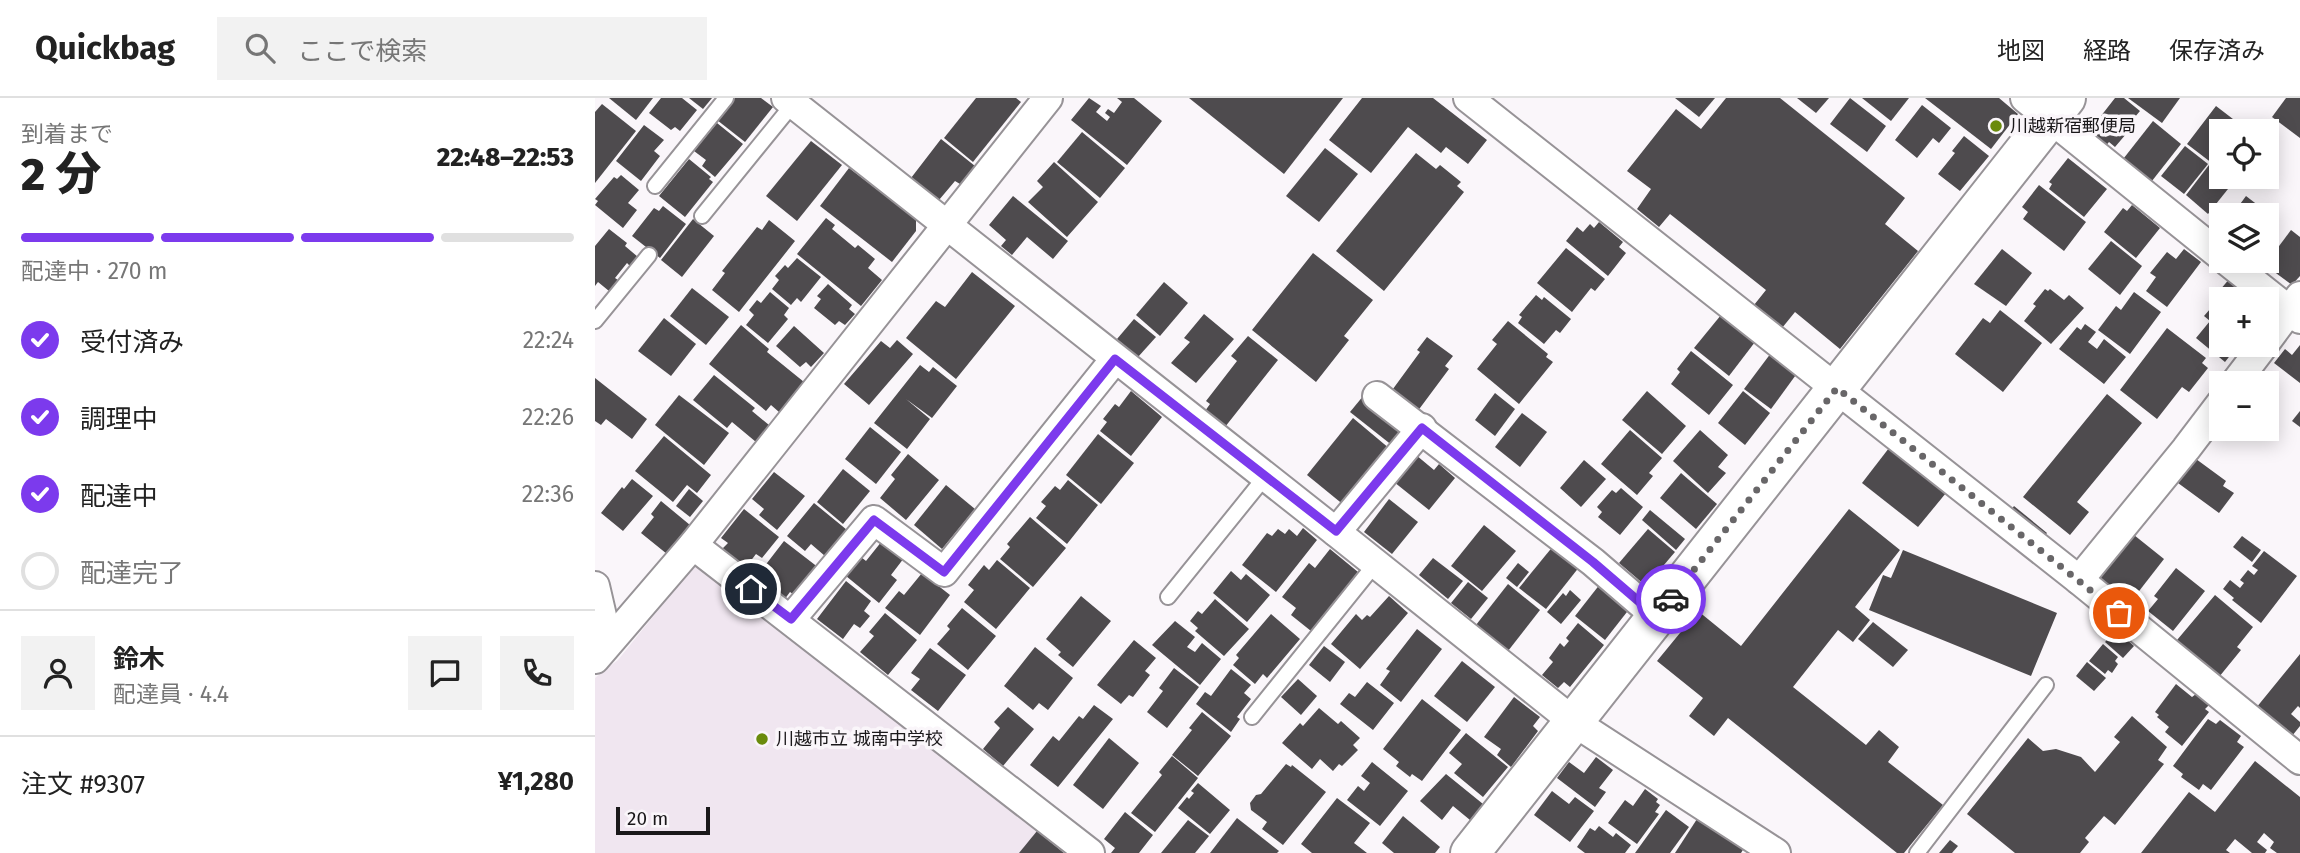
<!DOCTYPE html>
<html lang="ja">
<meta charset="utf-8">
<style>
body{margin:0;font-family:"Fira Sans","Noto Sans JP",sans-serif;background:#f2f2f2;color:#222;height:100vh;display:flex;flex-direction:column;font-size:26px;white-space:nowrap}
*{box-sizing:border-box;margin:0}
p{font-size:23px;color:#767676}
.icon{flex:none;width:38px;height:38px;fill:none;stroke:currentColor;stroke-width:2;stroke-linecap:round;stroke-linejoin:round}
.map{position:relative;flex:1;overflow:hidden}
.side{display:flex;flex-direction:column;background:#fff;width:595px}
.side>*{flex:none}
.controls{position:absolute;left:1614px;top:21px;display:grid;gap:14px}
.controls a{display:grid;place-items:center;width:70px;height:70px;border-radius:0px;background:#fff;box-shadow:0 4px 18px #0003;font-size:35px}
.scale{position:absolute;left:21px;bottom:18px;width:94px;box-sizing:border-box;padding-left:7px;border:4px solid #1a181a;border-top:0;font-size:19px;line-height:24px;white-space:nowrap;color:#1a181a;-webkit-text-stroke:5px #faf6fa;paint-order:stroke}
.pin{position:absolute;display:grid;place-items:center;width:60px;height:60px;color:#fff;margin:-30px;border:4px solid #fff;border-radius:50%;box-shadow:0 2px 7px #0007}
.courier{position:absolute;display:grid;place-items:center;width:70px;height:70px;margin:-35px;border:5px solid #7c3aed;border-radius:50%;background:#fff;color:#222;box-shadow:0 2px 9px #0007}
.overview em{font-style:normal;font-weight:800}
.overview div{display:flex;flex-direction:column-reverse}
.overview{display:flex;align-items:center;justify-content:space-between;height:119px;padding:0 21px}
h1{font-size:46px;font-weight:800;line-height:52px}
.bar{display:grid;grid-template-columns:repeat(4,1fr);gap:10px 7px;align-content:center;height:84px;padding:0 21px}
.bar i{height:9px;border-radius:5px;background:#e0e0e0}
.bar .active{background:#7c3aed}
.bar p{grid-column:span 4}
.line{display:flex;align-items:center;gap:18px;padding:0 21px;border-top:2px solid #e0e0e0}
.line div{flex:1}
.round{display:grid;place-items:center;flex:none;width:74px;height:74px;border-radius:0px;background:#f2f2f2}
ol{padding:0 21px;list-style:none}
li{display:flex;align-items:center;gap:21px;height:77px}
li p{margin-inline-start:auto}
li .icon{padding:7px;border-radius:50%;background:#7c3aed;color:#fff;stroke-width:4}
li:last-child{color:#767676}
li i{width:38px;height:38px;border:4px solid #e0e0e0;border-radius:50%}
header{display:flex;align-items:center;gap:42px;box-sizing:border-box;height:98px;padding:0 35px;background:#fff;border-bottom:2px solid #e0e0e0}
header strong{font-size:33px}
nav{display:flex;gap:38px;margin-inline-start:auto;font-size:24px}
.search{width:490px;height:63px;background:#f2f2f2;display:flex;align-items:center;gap:18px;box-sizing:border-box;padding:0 24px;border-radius:0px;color:#767676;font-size:26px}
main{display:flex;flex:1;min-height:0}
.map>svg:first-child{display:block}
.built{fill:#f0e6f0}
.building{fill:#4e4b4e}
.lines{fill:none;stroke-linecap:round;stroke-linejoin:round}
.lane-casing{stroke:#979397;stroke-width:18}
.street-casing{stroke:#979397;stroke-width:32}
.secondary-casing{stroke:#979397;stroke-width:42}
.lane{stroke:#fff;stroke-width:14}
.street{stroke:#fff;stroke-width:28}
.secondary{stroke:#fff;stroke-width:38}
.done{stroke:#686668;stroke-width:7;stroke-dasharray:0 12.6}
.route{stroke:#7c3aed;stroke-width:9}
.poi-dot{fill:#6a8b0c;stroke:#faf6fa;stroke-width:2.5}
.labels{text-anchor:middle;stroke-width:7;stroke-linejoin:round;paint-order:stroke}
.poi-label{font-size:18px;fill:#1a181a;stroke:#faf6fa;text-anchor:start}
</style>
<header>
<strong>Quickbag</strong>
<div class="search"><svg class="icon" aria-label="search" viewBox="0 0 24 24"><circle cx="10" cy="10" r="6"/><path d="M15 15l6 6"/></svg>ここで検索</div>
<nav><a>地図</a><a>経路</a><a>保存済み</a></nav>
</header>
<main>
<section class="side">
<div class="overview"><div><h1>2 分</h1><p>到着まで</p></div><em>22:48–22:53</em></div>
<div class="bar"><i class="active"></i><i class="active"></i><i class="active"></i><i></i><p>配達中 · 270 m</p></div>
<ol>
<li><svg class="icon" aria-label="check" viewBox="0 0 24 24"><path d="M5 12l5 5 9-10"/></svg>受付済み<p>22:24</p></li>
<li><svg class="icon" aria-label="check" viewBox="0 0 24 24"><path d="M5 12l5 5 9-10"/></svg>調理中<p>22:26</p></li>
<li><svg class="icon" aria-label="check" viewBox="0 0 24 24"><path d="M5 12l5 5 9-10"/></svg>配達中<p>22:36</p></li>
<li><i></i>配達完了</li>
</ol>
<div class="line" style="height:126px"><a class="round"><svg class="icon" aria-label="person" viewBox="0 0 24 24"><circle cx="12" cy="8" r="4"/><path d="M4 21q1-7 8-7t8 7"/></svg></a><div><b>鈴木</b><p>配達員 · 4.4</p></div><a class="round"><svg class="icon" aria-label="chat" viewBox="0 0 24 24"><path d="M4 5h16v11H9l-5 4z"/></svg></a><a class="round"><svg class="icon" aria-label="phone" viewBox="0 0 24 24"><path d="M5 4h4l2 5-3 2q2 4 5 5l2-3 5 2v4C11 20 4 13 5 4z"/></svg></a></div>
<div class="line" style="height:91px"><div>注文 #9307</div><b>¥1,280</b></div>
</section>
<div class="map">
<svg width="1705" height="755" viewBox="0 0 1705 755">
<rect width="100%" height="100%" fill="#faf6fa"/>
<path class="built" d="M98,469L112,470L478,755H0V580L23,562Z"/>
<g class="building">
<path d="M14,0H58L41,22Z"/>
<path d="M66,0H87L102,12L85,33L80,29L76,32L54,15Z"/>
<path d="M94,0H117L108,11Z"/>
<path d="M140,0H166L178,9L150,44L122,22Z"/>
<path d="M381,0H421L426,4L378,64L349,40Z"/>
<path d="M494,0L506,8L501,14L512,23L515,19L510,15L513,11L519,15L527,4L522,0H539L567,23L532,67L476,22Z"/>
<path d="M594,0H748L689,76Z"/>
<path d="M767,0H838L892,42L873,66L851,49L846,55L813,29L776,75L734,42Z"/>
<path d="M1080,0H1120L1104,19Z"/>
<path d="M1131,0H1185L1310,100L1290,126L1323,153L1245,251L1200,214L1187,230L1159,207L1171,192L1075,116L1064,129L1042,111L1056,91L1032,73L1081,11L1106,31Z"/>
<path d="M1202,0H1234L1221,15Z"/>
<path d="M1255,0L1291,28L1272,54L1235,26Z"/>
<path d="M1267,0H1314L1296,23Z"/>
<path d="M1330,0H1404L1423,16L1396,51Z"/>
<path d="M1520,0H1529L1545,13L1534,26L1537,29L1520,49L1514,44L1508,51L1491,37Z"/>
<path d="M1533,0H1585L1567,25Z"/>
<path d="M1691,0H1705V40L1677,19Z"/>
<path d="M7,6L41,33L0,85V14Z"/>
<path d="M1327,7L1356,30L1344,45L1338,40L1322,60L1300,42Z"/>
<path d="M1621,8L1651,31L1649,33H1626V72L1592,46Z"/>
<path d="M1558,23L1586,46L1553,88L1525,65Z"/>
<path d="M122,25L148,46L120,79L107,68L111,62L99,53Z"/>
<path d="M49,27L69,42L59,53L65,58L46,83L21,63Z"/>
<path d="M487,34L530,70L505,100L462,64Z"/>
<path d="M1369,38L1394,58L1365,93L1343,76L1360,55L1357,53Z"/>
<path d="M346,41L380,68L365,86L360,83L344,102L316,80Z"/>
<path d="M216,43L247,67L202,123L171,98Z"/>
<path d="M1590,48L1613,66L1589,96L1566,78Z"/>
<path d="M730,50L763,76L724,124L691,98Z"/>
<path d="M821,55L841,71L845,67L866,84L862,88L869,94L789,193L741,153Z"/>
<path d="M1473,60L1512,91L1489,119L1454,91L1457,86L1454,84Z"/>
<path d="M94,61L116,79L114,81L118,84L90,119L64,98Z"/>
<path d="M459,64L503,104L472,139L433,104L448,89L442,83Z"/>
<path d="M1614,67L1637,86L1613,116L1591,97Z"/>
<path d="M254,70L321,121V133L297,164L225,108Z"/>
<path d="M26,77L44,92L33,105L42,112L28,130L0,107L3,103L0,101L19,79L22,81Z"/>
<path d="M1444,87L1491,124L1469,153L1428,121L1433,114L1427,109Z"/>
<path d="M418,98L473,143L458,161L432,139L417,157L406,148L411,142L394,127Z"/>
<path d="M1651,98L1677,118L1671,126V117H1637Z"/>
<path d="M1537,107L1565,130L1541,160L1509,134L1528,110L1532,113Z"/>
<path d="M68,108L91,126L65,160L37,138L59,110L64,113Z"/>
<path d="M231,120L240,127L237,131L260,150L263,147L280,161L273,170L287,182L266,208L202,156Z"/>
<path d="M98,121L119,138L87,179L66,162Z"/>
<path d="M174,122L200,143L144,214L117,192L130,175L127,173L162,129L167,132Z"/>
<path d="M1004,124L1028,144L1024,149L1031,155L1013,178L971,143L982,129L988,134L995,126L999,130Z"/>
<path d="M14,131L32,145L30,148L43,159L35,168L32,165L20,180L23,182L14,193L3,184L0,188V148Z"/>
<path d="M1696,132L1705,139V178L1697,187L1670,167Z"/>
<path d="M1516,143L1547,168L1525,197L1493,171Z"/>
<path d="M971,150L1010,181L1000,193L996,190L977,214L942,185Z"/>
<path d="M1407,151L1437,175L1411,208L1379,186Z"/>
<path d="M1589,151L1606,164L1572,209L1551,193L1561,179L1555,175L1572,154L1581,161Z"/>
<path d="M718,155L778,202L749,238L754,242L721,284L657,232Z"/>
<path d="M202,160L226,179L206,204L202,200L196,207L177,191L184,182L180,178L190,167L193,170Z"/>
<path d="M377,174L420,208L361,281L311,240L341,203L350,209Z"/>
<path d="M1636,179L1663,201H1626V247H1649L1640,258L1637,255L1630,264L1601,240L1615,223L1609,218L1622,203L1618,200Z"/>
<path d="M569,184L593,205L565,238L541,217Z"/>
<path d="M233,186L257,207L254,211L260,216L250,227L244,223L240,227L219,210L226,201L222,198Z"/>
<path d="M97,190L134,219L111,247L75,218Z"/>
<path d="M1450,191L1453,193L1455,191L1469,202L1474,197L1489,210L1456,246L1429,223L1441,208L1438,206Z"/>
<path d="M175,194L194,210L189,217L193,221L173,245L151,227L159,217L154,212L162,202L166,205Z"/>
<path d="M1539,194L1566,214L1535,256L1503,232L1521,208L1526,212Z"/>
<path d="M941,197L947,202L949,199L976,221L965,235L961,232L949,246L923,225L927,219L924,217Z"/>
<path d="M1405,212L1447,245L1408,294L1360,256L1388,220L1395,225Z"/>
<path d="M609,216L639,241L601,285L576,265L595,244L589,240Z"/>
<path d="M1126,217L1160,244L1134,278L1099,250Z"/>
<path d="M69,220L101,246L76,278L43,253Z"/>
<path d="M539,221L561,239L543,259L522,241Z"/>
<path d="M913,223L953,256L951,259L958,264L924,306L882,271L902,246L897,242Z"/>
<path d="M1490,226L1501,234L1493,244L1502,251L1509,241L1531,259L1509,286L1464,251L1482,229L1486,232Z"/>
<path d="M146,227L174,251L172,254L209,284L184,314L176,307L171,313L114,266Z"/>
<path d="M199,228L229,255L216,269L211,264L205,269L181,248Z"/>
<path d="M1572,230L1611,260L1607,265L1613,270L1594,294L1587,289L1562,321L1525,292Z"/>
<path d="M653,238L683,262L630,329L610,313L615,306L611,303L642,263L636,258Z"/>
<path d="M832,239L858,258L850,268L854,271L822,314L795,295L825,254L822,252Z"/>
<path d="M302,242L318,256L274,307L249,286L286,243L295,250Z"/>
<path d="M1705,247V285L1679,265L1690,251L1697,257Z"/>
<path d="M1096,253L1138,287L1114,317L1076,286L1085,274L1082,271Z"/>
<path d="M1176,255L1203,274L1176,311L1149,291Z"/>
<path d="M325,267L334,274L338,269L362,288L337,320L311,301L335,321L312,351L279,325Z"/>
<path d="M119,277L160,310L157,313L174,327L161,344L137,324L132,330L98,302Z"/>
<path d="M0,280L52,321L37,341L11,321L6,327L0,323Z"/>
<path d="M536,293L567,319L536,358L505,333L512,324L508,321L520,306L524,309Z"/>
<path d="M1052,293L1091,328L1067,356L1027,322Z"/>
<path d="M1148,293L1175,315L1150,347L1123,325Z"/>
<path d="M900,295L920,311L900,338L880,322Z"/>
<path d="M1512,296L1547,325L1482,404L1494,414L1475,437L1428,399Z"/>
<path d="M84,297L134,335L109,367L60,327Z"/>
<path d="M769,297L812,330L798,348L755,314Z"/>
<path d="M1705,313V329L1697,323Z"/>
<path d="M927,315L952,334L925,369L900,349Z"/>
<path d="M758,320L795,351L750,408L712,377Z"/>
<path d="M275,329L306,354L281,386L250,361Z"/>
<path d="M1035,332L1067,360L1054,375L1058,378L1042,397L1006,366Z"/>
<path d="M1105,332L1133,357L1123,369L1131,375L1113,395L1078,363Z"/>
<path d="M503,336L539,365L506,406L471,377Z"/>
<path d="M69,338L116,377L102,395L92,387L78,404L40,373Z"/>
<path d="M1294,350L1351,395L1323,429L1267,385Z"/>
<path d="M313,356L344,382L311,422L285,400L300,381L296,377Z"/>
<path d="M821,357L839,372L844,366L860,380L834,412L799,384Z"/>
<path d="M1601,361L1631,383L1628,388L1639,395L1624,415L1583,385Z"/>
<path d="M989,362L1011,381L986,409L965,390Z"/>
<path d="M248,371L275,393L248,426L222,404Z"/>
<path d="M179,374L210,398L182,432L164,417L169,411L157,401Z"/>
<path d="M1086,375L1122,406L1101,431L1065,400Z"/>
<path d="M37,381L58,398L28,433L6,415L27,389L29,391Z"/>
<path d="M473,382L503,407L472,446L441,420L451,408L446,404L460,388L465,392Z"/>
<path d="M351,387L380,411L347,451L319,427Z"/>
<path d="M1026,390L1048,409L1025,437L1003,419L1007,414L1002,409L1017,392L1021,395Z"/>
<path d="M94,391L108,403L95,419L81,408Z"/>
<path d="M794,401L823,424L797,456L769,434Z"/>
<path d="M66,403L95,427L72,456L46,435L59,419L56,416Z"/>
<path d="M219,405L252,432L230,458L216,446L210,453L192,438Z"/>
<path d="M1419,408L1452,435L1445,443L1412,417Z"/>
<path d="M149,411L184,439L167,460L161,456L151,469L127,451L133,445L126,440Z"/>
<path d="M1254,411L1305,452L1260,509L1275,522L1258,544L1243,532L1198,589L1271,647L1284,632L1304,649L1293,664L1348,707L1309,755H1302L1133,620L1119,638L1094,618L1108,600L1062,563L1103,513L1146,548Z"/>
<path d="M1055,412L1090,441L1081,452L1047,422Z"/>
<path d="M435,419L471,450L438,489L405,461L415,449L412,446Z"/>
<path d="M889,427L921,453L887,493L856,468Z"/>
<path d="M708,430L722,442L681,494L647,467L672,435L677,438L683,431L690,436L694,431L702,438Z"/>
<path d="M1053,431L1080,454L1051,488L1024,465Z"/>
<path d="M1539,437L1569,461L1534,506L1503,481Z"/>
<path d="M1647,438L1666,452L1657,464L1638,449Z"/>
<path d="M189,443L224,470L202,499L195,494L189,502L169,485L173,480L165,474Z"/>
<path d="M287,443L309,460L296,477L302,482L284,505L251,478L266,459L271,463Z"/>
<path d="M959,447L985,468L951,511L924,490Z"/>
<path d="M735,451L763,474L716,533L696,517L701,510L687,499L714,465L720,470Z"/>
<path d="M1308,452L1462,515L1436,578L1274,512L1288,477L1296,480Z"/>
<path d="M1669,453L1702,478L1666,525L1637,502L1639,500L1628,491L1635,482L1645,490L1649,485L1645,482L1653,472L1659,477L1663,472L1657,468Z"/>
<path d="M838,460L868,483L853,501L824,477Z"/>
<path d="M402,462L435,490L401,531L369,504L379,492L373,487L389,467L394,472Z"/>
<path d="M923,465L934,474L922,489L911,480Z"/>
<path d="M1581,470L1610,493L1578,533L1553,513L1563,501L1559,498Z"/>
<path d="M636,473L646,482L651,476L675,497L652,524L618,495Z"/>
<path d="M327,475L355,497L325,537L290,510L304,493L309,497Z"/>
<path d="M1009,481L1039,505L1010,542L980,518Z"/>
<path d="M251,483L276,503L269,513L275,518L265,530L259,526L248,541L222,521Z"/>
<path d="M873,484L893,500L876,521L856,505Z"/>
<path d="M913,486L945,512L913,553L881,527Z"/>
<path d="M975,492L986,502L966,526L952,514L968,495L971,498Z"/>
<path d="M1620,497L1658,529L1642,549L1646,552L1624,579L1577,548Z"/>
<path d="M486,498L516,523L478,569L463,557L466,554L451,541Z"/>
<path d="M794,498L813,515L765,571L736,546L761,516L767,522L772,517L775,519Z"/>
<path d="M620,501L654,531L629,558L600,533L603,530L595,523L603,513L607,516Z"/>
<path d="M367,510L401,538L373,572L342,546L355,531L352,528Z"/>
<path d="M290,515L322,542L293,577L265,554L279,538L274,534Z"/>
<path d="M676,516L705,541L672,580L668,576L660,586L638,567L644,560L641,557Z"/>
<path d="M580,523L600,539L592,549L600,554L607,545L626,561L605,587L557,547Z"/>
<path d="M1278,524L1313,552L1298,569L1263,541Z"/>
<path d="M983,525L1009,547L975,589L969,584L963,590L947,577L958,564L954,560L965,545L969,549L974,543L971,540Z"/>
<path d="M822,531L847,551L806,604L785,587L795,573L791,571Z"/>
<path d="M1521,532L1539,548L1528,560L1510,544Z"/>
<path d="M539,542L561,560L550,573L555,577L538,599L534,597L526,606L502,587Z"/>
<path d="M1508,546L1523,559L1520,563L1523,566L1517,575L1513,572L1510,576L1494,563Z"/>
<path d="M729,548L750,564L735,584L714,567Z"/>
<path d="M440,549L478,580L453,612L444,605L438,612L409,588Z"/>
<path d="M335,550L371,577L343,613L316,592L325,581L316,575Z"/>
<path d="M1705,556V610L1703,608L1696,616L1705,624V628L1693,643L1661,610Z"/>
<path d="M867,563L900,589L872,624L839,598Z"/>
<path d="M1492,564L1511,580L1499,593L1481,578Z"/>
<path d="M579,570L604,589L572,630L552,614L568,593L564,590Z"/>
<path d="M636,571L656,587L649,595L656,601L642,619L645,621L636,634L601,606L610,594L616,598Z"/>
<path d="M703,581L722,598L706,617L686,599Z"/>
<path d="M772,584L799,605L778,632L745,606L754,595L760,599Z"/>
<path d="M1581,586L1597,599L1601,596L1615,606L1610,611L1614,614L1587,648L1570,634L1574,629L1562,619L1564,617L1560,614Z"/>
<path d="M919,599L945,619L938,628L943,633L916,669L902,657L906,651L889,639Z"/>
<path d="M827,601L866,632L827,683L817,676L815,679L801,668L804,664L788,651Z"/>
<path d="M499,607L518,621L463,689L435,667L458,638L464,643L484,618L488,621Z"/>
<path d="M413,609L439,631L408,668L388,651L405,630L399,624Z"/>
<path d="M724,610L743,626L746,623L765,640L758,647L763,652L747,668L744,666L738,673L725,661L717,671L687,645L705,625L708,628Z"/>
<path d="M607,614L636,638L603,678L577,657L597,632L594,630Z"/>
<path d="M1537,618L1572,649L1563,662L1569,666L1520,727L1509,718L1490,740L1494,744L1485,755H1420L1372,716L1433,640L1448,653L1461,651L1486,659L1500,674L1525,644L1519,639Z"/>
<path d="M1613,621L1621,626L1625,622L1646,638L1642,644L1649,649L1616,692L1608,686L1604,692L1586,679L1588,676L1578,668Z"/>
<path d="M871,635L913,669L888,699L859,675L867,666L854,655Z"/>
<path d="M514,640L544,665L508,711L478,687Z"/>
<path d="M577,658L603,680L560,734L536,715L567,677L564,674Z"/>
<path d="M1001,659L1018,672L1004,690L1011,694L1000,709L962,680L974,664L989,675Z"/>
<path d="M1660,663L1705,699V755H1682L1675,750L1679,744L1669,735L1662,744L1672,752L1670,755H1657L1640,741L1631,752L1635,755H1546L1594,694L1620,714Z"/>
<path d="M777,664L813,693L785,728L752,702L763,688L769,693L775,685L766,678Z"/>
<path d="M691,666L696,669L697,667L731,694L688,747L667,731L672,724L656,712L655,705L661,697L666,696Z"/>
<path d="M851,676L888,706L875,722L858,708L847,722L825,703Z"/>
<path d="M603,685L635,712L615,736L583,710L592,699L594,701L599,695L596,693Z"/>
<path d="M1050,691L1063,701L1061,704L1065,707L1060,714L1064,716L1042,746L1013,725L1030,702L1038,708Z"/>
<path d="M957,693L974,706L980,699L999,713L975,744L939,717Z"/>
<path d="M742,700L775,725L759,745L772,755H717L706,746Z"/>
<path d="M1071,712L1094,729L1075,755H1040Z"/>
<path d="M530,714L558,737L544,755H516L520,750L509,741Z"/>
<path d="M808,718L845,749L840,755H799L787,745Z"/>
<path d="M642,720L684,753L682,755H615Z"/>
<path d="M1102,721L1149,750L1146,755H1080Z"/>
<path d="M593,722L614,738L600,755H566Z"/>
<path d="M1004,728L1018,739L1021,735L1036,747L1030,755H990L982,749L995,730L1000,733Z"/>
<path d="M442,733L469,755H424Z"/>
<path d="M1355,742L1363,748L1357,755H1344Z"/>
</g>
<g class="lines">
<g class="lane-casing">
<g id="lane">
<path d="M60,88L131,0"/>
<path d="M107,118L198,6"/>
<path d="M0,223L54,157"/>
<path d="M573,499L670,379"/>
<path d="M657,619L781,465"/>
<path d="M1322,755L1451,587"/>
</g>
</g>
<g class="street-casing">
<g id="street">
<path d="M191,0L741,434L979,624L1181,755"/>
<path d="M873,0L1484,482L1705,662"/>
<path d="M1430,0L1626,158"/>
<path d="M1632,163L1705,221"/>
<path d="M1671,244L1705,198"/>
<path d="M1640,285L1669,247"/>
<path d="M782,298L998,464L1062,519"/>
<path d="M741,434L827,330"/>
<path d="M98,447L495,755"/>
<path d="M1484,482L1591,351L1626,305"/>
<path d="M0,488L13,544"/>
<path d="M196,521L279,422L349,474L520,261"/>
<path d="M0,561L98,447L453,0"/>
</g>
</g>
<g class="secondary-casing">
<path id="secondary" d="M875,755L1471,0"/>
</g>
<use href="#lane" class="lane"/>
<use href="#street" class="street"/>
<use href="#secondary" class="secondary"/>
</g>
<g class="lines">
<path class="done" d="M1076,501L1242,290L1524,515"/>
<path class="route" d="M156,491L196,521L279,422L349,474L520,261L741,433L827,330L998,464L1062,519L1076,501"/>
</g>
<g class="poi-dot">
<circle cx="1401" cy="28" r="7"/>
<circle cx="167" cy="641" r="7"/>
</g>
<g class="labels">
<g class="poi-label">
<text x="1415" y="34">川越新宿郵便局</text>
<text x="181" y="647">川越市立 城南中学校</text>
</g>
</g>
</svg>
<div class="controls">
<a><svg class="icon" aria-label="locate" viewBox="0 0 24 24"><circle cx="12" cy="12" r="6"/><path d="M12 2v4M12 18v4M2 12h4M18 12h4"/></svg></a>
<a><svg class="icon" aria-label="layers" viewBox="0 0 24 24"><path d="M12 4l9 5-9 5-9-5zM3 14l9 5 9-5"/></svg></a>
<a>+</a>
<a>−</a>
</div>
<div class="scale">20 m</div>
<div class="pin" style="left:1524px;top:515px;background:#ea580c"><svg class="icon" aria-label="bag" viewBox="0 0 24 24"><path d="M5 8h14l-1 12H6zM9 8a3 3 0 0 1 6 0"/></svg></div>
<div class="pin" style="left:156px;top:491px;background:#1f2937"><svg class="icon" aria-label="home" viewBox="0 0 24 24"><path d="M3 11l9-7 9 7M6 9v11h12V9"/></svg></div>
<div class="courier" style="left:1076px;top:501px"><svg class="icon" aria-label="car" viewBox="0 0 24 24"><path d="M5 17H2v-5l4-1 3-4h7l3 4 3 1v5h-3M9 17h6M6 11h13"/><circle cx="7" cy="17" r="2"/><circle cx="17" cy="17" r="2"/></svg></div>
</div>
</main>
